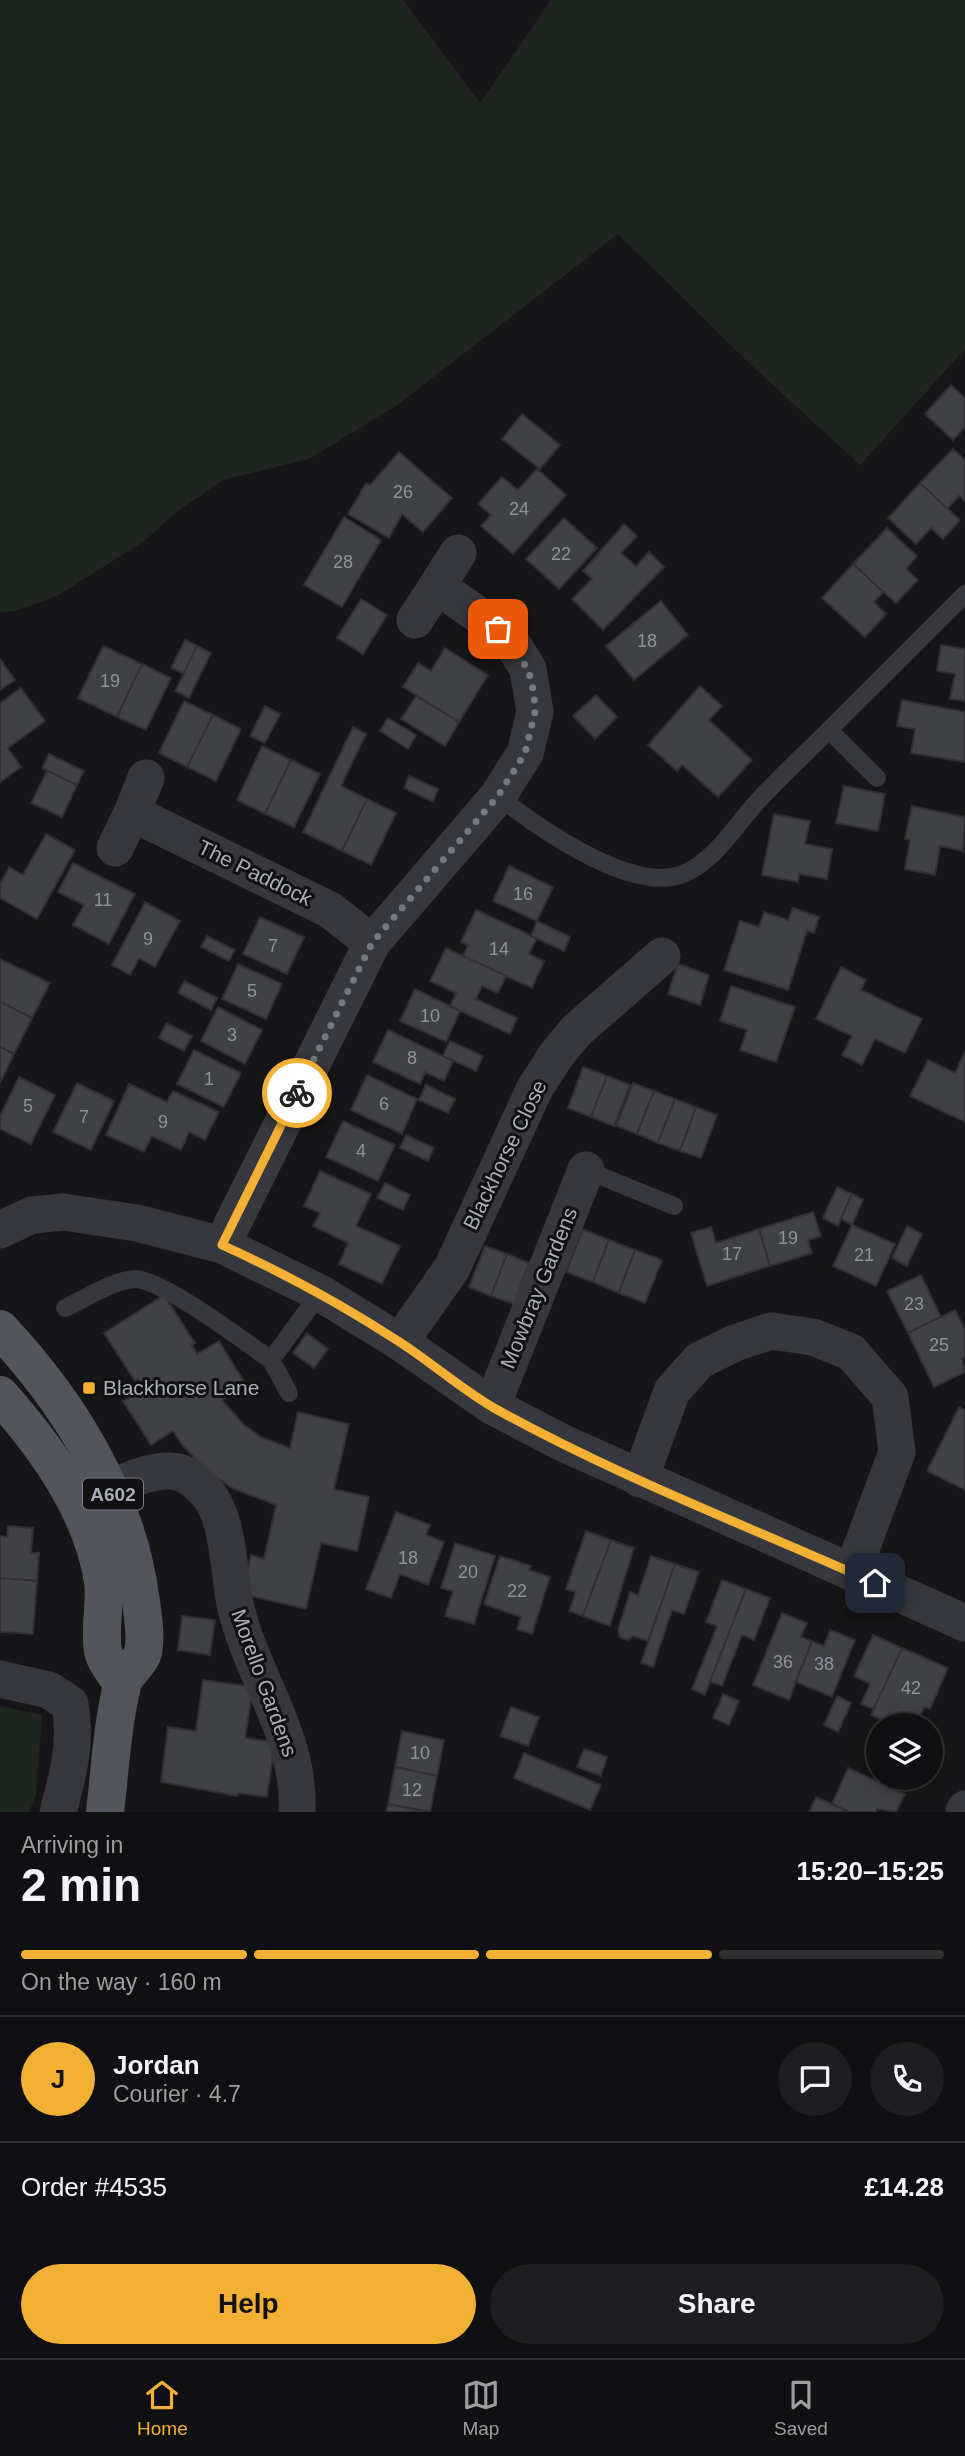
<!DOCTYPE html>
<meta charset="utf-8">
<style>
body{margin:0;font-family:Helvetica,sans-serif;background:#1e1e20;color:#f1f3f6;height:100vh;display:flex;flex-direction:column;font-size:26px;white-space:nowrap}
*{box-sizing:border-box;margin:0}
p{font-size:23px;color:#9c9d9f}
.icon{flex:none;width:38px;height:38px;fill:none;stroke:currentColor;stroke-width:2;stroke-linecap:round;stroke-linejoin:round}
.map{position:relative;height:1812px;overflow:hidden}
.side{display:flex;flex-direction:column;background:#101012;flex:1}
.side>*{flex:none}
.fabs{position:absolute;left:866px;top:1713px;display:grid;gap:14px}
.fabs a{display:grid;place-items:center;width:77px;height:77px;border-radius:50%;background:#101012;box-shadow:0 4px 18px #0003,0 0 0 2px #303032;font-size:35px}
.pin{position:absolute;display:grid;place-items:center;width:60px;height:60px;color:#fff;margin:-30px;border-radius:14px;box-shadow:0 4px 10px #0006}
.courier{position:absolute;display:grid;place-items:center;width:70px;height:70px;margin:-35px;border:5px solid #f2b134;border-radius:50%;background:#fff;color:#222;box-shadow:0 2px 9px #0007}
.head em{font-style:normal;font-weight:700}
.head div{display:flex;flex-direction:column-reverse}
.head{display:flex;align-items:center;justify-content:space-between;height:119px;padding:0 21px}
h1{font-size:46px;font-weight:700;line-height:52px}
.bar{display:grid;grid-template-columns:repeat(4,1fr);gap:10px 7px;align-content:center;height:84px;padding:0 21px}
.bar i{height:9px;border-radius:5px;background:#303032}
.bar .active{background:#f2b134}
.bar p{grid-column:span 4}
.line{display:flex;align-items:center;gap:18px;padding:0 21px;border-top:2px solid #303032}
.line div{flex:1}
.round{display:grid;place-items:center;flex:none;width:74px;height:74px;border-radius:37px;background:#1e1e20}
.button{display:flex;gap:14px;margin-top:auto;padding:14px 21px}
.button a{flex:1;height:80px;border-radius:42px;background:#f2b134;color:#111;font-size:28px;font-weight:700;line-height:80px;text-align:center}
.button a+a{background:#1e1e20;color:#f1f3f6}
.tab-bar{display:flex;justify-content:space-around;align-items:center;height:98px;border-top:2px solid #303032;background:#101012;font-size:19px;color:#9c9d9f}
.tab-bar a{display:grid;justify-items:center;gap:4px}
.tab-bar .active{color:#f2b134}
.map>svg:first-child{display:block}
.green{fill:#1e261f}
.building{fill:#404145;stroke:#303034;stroke-width:2}
.lines{fill:none;stroke-linecap:round;stroke-linejoin:round}
.service{stroke:#37383d;stroke-width:18}
.minor{stroke:#37383d;stroke-width:37}
.primary{stroke:#53555c;stroke-width:38}
.done{stroke:#757880;stroke-width:7;stroke-dasharray:0 12.6}
.route{stroke:#f2b134;stroke-width:9}
.poi-dot{fill:#f2b134;stroke:#111113;stroke-width:2.5}
.labels{text-anchor:middle;stroke-width:6;stroke-linejoin:round;paint-order:stroke}
.number-label{font-size:18px;fill:#8e929b}
.shield{fill:#111113;stroke:#7b7e86;stroke-width:2}
.shield-label{font-size:19px;font-weight:bold;fill:#a8adb8}
.street-label{font-size:21px;fill:#a8adb8;stroke:#111113}
.poi-label{font-size:21px;fill:#a8adb8;stroke:#111113;text-anchor:start}
</style>
<div class="map">
<svg width="965" height="1812" viewBox="0 0 965 1812">
<rect width="100%" height="100%" fill="#161618"/>
<g class="green">
<path d="M0,0H403L480,103L551,0H965V349L860,465L750,364L618,234L396,406L309,459L223,480L178,511L143,542L57,596L15,611L0,612Z"/>
<path d="M0,1706L42,1715L36,1795L29,1812H0Z"/>
</g>
<g class="building">
<path d="M951,385L965,398V427L953,440L925,414Z"/>
<path d="M522,414L560,445L540,469L502,439Z"/>
<path d="M953,449L965,460V501L959,496L947,509L920,483Z"/>
<path d="M399,452L452,498L423,532L402,514L389,538L348,514L366,483L370,485Z"/>
<path d="M537,469L566,495L513,554L481,526L491,515L478,504L502,477L518,490Z"/>
<path d="M920,483L960,520L943,539L931,528L916,544L888,518Z"/>
<path d="M344,517L381,540L342,607L304,585Z"/>
<path d="M564,518L597,548L559,589L526,559Z"/>
<path d="M624,524L637,536L621,553L636,566L649,552L664,567L603,630L572,599L592,579L583,571Z"/>
<path d="M887,528L917,556L906,569L918,580L896,603L853,564Z"/>
<path d="M853,564L883,592L874,602L886,614L865,637L822,598Z"/>
<path d="M361,599L387,615L363,654L337,638Z"/>
<path d="M661,601L688,635L634,680L606,646Z"/>
<path d="M185,640L197,646L184,674L171,668Z"/>
<path d="M941,645L965,649V701L950,699L955,674L937,671Z"/>
<path d="M103,646L142,664L117,717L78,698Z"/>
<path d="M197,646L211,653L189,698L175,691Z"/>
<path d="M445,648L488,675L459,722L403,687L418,663L431,671Z"/>
<path d="M0,659L15,680L0,690Z"/>
<path d="M142,664L171,678L146,730L117,717Z"/>
<path d="M700,686L722,706L709,720L752,760L718,797L682,765L677,771L648,745Z"/>
<path d="M21,688L45,721L8,748L21,767L0,782V703Z"/>
<path d="M596,695L617,717L595,739L573,716Z"/>
<path d="M416,696L459,722L445,746L401,719Z"/>
<path d="M902,700L965,712V762L911,753L915,729L897,726Z"/>
<path d="M184,701L213,715L187,767L159,753Z"/>
<path d="M265,706L280,714L265,743L250,736Z"/>
<path d="M213,715L241,729L216,781L187,767Z"/>
<path d="M388,718L416,735L408,749L380,731Z"/>
<path d="M353,727L366,734L341,786L367,799L342,851L303,832Z"/>
<path d="M262,746L291,760L265,814L237,800Z"/>
<path d="M49,754L84,771L77,785L42,768Z"/>
<path d="M291,760L320,774L294,827L265,814Z"/>
<path d="M47,771L77,785L62,817L31,803Z"/>
<path d="M409,776L438,789L433,802L404,788Z"/>
<path d="M844,786L885,794L878,831L836,823Z"/>
<path d="M367,799L396,813L371,865L342,851Z"/>
<path d="M912,806L965,817L963,851L940,846L935,875L905,869L910,840L905,839Z"/>
<path d="M774,814L810,821L805,844L832,849L827,879L799,874L798,882L762,875Z"/>
<path d="M46,834L75,850L37,919L0,898V884L9,867L23,875Z"/>
<path d="M73,863L135,894L109,944L73,925L84,905L58,892Z"/>
<path d="M509,866L553,887L537,921L493,901Z"/>
<path d="M145,902L180,921L155,967L139,958L130,975L112,965Z"/>
<path d="M793,908L819,917L814,933L807,931L788,990L724,970L740,921L759,927L764,912L788,920Z"/>
<path d="M476,910L537,938L529,954L544,961L532,988L463,956L468,945L461,942Z"/>
<path d="M260,917L304,937L287,974L243,954Z"/>
<path d="M537,921L570,937L564,951L531,936Z"/>
<path d="M207,936L235,950L229,961L201,947Z"/>
<path d="M446,948L506,976L498,993L482,986L476,999L517,1018L510,1034L450,1006L456,993L430,981Z"/>
<path d="M0,959L50,983L32,1018L0,1002Z"/>
<path d="M238,964L282,984L266,1019L222,999Z"/>
<path d="M678,964L709,975L700,1005L668,994Z"/>
<path d="M841,967L866,980L861,990L922,1019L905,1053L875,1039L862,1065L842,1055L852,1036L816,1019Z"/>
<path d="M184,981L217,998L211,1010L178,993Z"/>
<path d="M731,986L795,1007L776,1062L740,1050L747,1030L720,1021Z"/>
<path d="M415,989L460,1011L446,1042L400,1021Z"/>
<path d="M0,1002L32,1018L14,1054L0,1047Z"/>
<path d="M218,1007L262,1030L245,1064L201,1041Z"/>
<path d="M166,1023L192,1036L184,1051L159,1038Z"/>
<path d="M388,1030L453,1061L444,1081L425,1072L420,1084L373,1062Z"/>
<path d="M450,1041L483,1056L476,1071L443,1056Z"/>
<path d="M0,1047L14,1054L0,1083Z"/>
<path d="M194,1050L241,1073L224,1107L177,1084Z"/>
<path d="M965,1052V1122L910,1096L928,1060L955,1073Z"/>
<path d="M583,1067L607,1076L591,1117L568,1108Z"/>
<path d="M367,1075L417,1099L402,1134L351,1110Z"/>
<path d="M607,1076L630,1085L614,1126L591,1117Z"/>
<path d="M19,1077L55,1095L31,1144L0,1129V1116Z"/>
<path d="M77,1083L114,1101L91,1150L53,1132Z"/>
<path d="M633,1083L654,1091L637,1134L616,1126Z"/>
<path d="M129,1084L167,1102L173,1091L219,1112L205,1140L189,1132L181,1150L152,1136L144,1152L106,1135Z"/>
<path d="M426,1085L455,1099L448,1113L419,1100Z"/>
<path d="M654,1091L675,1099L658,1143L637,1134Z"/>
<path d="M675,1099L696,1107L680,1151L658,1143Z"/>
<path d="M696,1107L717,1115L701,1158L680,1151Z"/>
<path d="M343,1121L395,1145L378,1181L326,1157Z"/>
<path d="M406,1135L434,1148L428,1161L400,1148Z"/>
<path d="M320,1171L371,1194L356,1226L400,1246L382,1284L339,1264L348,1243L313,1226L320,1213L304,1206Z"/>
<path d="M385,1183L410,1195L403,1210L377,1198Z"/>
<path d="M837,1187L852,1194L838,1226L823,1218Z"/>
<path d="M852,1194L863,1200L852,1225L841,1219Z"/>
<path d="M813,1212L821,1236L808,1240L812,1253L770,1266L759,1229Z"/>
<path d="M852,1225L895,1244L876,1286L833,1266Z"/>
<path d="M907,1226L922,1234L907,1266L892,1258Z"/>
<path d="M711,1227L716,1243L759,1229L770,1266L707,1286L691,1233Z"/>
<path d="M583,1229L609,1240L593,1282L566,1272Z"/>
<path d="M609,1240L635,1250L619,1293L593,1282Z"/>
<path d="M485,1246L507,1254L491,1296L469,1287Z"/>
<path d="M635,1250L662,1260L645,1303L619,1293Z"/>
<path d="M507,1254L529,1263L514,1304L491,1296Z"/>
<path d="M921,1275L941,1317L908,1333L887,1291Z"/>
<path d="M164,1295L195,1343L192,1345L197,1354L219,1341L246,1385L222,1400L244,1425L261,1437L290,1448L298,1412L349,1424L334,1489L369,1497L357,1551L321,1543L306,1609L242,1594L251,1555L264,1559L276,1505L232,1488L206,1470L184,1447L173,1431L151,1445L123,1401L144,1388L138,1379L135,1381L104,1333Z"/>
<path d="M955,1310L965,1330V1357L962,1359L965,1372L934,1387L908,1333Z"/>
<path d="M307,1333L328,1349L314,1368L293,1353Z"/>
<path d="M959,1407L965,1410V1490L927,1471Z"/>
<path d="M396,1512L430,1525L426,1535L444,1542L428,1585L400,1574L391,1598L366,1589Z"/>
<path d="M8,1526L33,1528L31,1553H39L37,1581L0,1578V1536L7,1537Z"/>
<path d="M586,1531L611,1540L583,1616L569,1611L576,1592L566,1589Z"/>
<path d="M611,1540L634,1548L610,1626L583,1616Z"/>
<path d="M455,1543L495,1556L474,1624L445,1616L453,1591L441,1588Z"/>
<path d="M500,1556L531,1566L529,1570L550,1577L532,1634L517,1629L521,1617L484,1604Z"/>
<path d="M651,1556L675,1564L648,1641L633,1636L628,1640L620,1638L618,1630L630,1592L638,1595Z"/>
<path d="M675,1564L699,1572L684,1614L672,1610L653,1667L641,1663Z"/>
<path d="M0,1578L37,1581L33,1634L0,1632Z"/>
<path d="M722,1580L746,1589L705,1695L692,1689L717,1626L706,1622Z"/>
<path d="M746,1589L770,1598L754,1640L742,1635L722,1686L710,1682Z"/>
<path d="M782,1613L807,1623L801,1637L812,1641L789,1700L753,1685Z"/>
<path d="M182,1616L215,1620L210,1655L178,1650Z"/>
<path d="M830,1630L855,1640L832,1697L796,1682L812,1641L824,1646Z"/>
<path d="M873,1635L902,1648L874,1709L861,1704L870,1684L854,1676Z"/>
<path d="M902,1648L948,1668L930,1709L924,1707L916,1726H896L871,1715Z"/>
<path d="M203,1680L253,1687L245,1738L275,1742L267,1797L238,1793L237,1796L161,1782L168,1727L196,1731Z"/>
<path d="M723,1694L739,1701L729,1725L713,1718Z"/>
<path d="M837,1696L851,1703L838,1732L824,1725Z"/>
<path d="M511,1707L539,1717L528,1746L500,1736Z"/>
<path d="M402,1731L444,1740L437,1776L395,1767Z"/>
<path d="M584,1749L607,1757L601,1776L577,1767Z"/>
<path d="M524,1753L601,1785L590,1810L514,1778Z"/>
<path d="M395,1767L437,1776L430,1812L388,1804Z"/>
<path d="M848,1768L905,1794L896,1812L877,1809L876,1812H849L832,1804Z"/>
<path d="M884,1778H913L908,1789Z"/>
<path d="M816,1797L832,1804L849,1812H809Z"/>
<path d="M388,1804L429,1812H386Z"/>
</g>
<g class="lines">
<g class="service">
<path d="M829,730L965,594"/>
<path d="M498,796C537,827 629,892 680,875C713,864 734,827 757,802C780,777 805,754 829,730L877,778"/>
<path d="M586,1170L674,1206"/>
<path d="M65,1308C85,1299 113,1280 135,1279C162,1279 245,1342 271,1360L320,1293"/>
<path d="M271,1360L289,1393"/>
</g>
<g class="minor">
<path d="M415,620L437,586"/>
<path d="M132,813L146,778"/>
<path d="M115,848L132,813L330,910L372,943L222,1245"/>
<path d="M372,943L498,796L525,753L535,712L528,669L515,648L498,629L437,586L458,553"/>
<path d="M0,1230L32,1215L63,1212L137,1223L222,1245L320,1293L400,1342L492,1406L563,1443L965,1623"/>
<path d="M400,1342L452,1268L535,1088L557,1054L576,1031L662,956"/>
<path d="M492,1406L586,1170"/>
<path d="M640,1479L672,1391L700,1360L735,1343L771,1331L813,1337L851,1352L890,1397L897,1452L852,1573"/>
<path d="M80,1502C106,1491 159,1460 186,1475C195,1480 207,1491 212,1500C229,1526 229,1575 235,1604C251,1676 301,1736 297,1812"/>
<path d="M0,1679L49,1690L70,1704C77,1741 68,1776 58,1812"/>
<path d="M964,1812L965,1809"/>
</g>
<g class="primary">
<path d="M0,1329C71,1405 128,1498 141,1602C143,1616 147,1642 142,1655C137,1666 124,1674 122,1686C112,1726 110,1771 105,1812"/>
<path d="M0,1395C46,1447 92,1510 103,1581C106,1603 99,1628 103,1651C105,1661 116,1674 122,1683"/>
</g>
</g>
<g class="lines">
<path class="done" d="M297,1093L372,943L498,796L525,753L535,712L534,693L528,669L498,629"/>
<path class="route" d="M297,1093L222,1245C284,1273 341,1304 398,1341C431,1362 461,1389 494,1408C616,1476 748,1526 875,1583"/>
</g>
<rect class="poi-dot" x="82" y="1381" width="14" height="14" rx="3.5"/>
<g class="labels">
<g class="number-label">
<text x="403" y="498">26</text>
<text x="519" y="515">24</text>
<text x="561" y="560">22</text>
<text x="343" y="568">28</text>
<text x="647" y="647">18</text>
<text x="110" y="687">19</text>
<text x="523" y="900">16</text>
<text x="103" y="906">11</text>
<text x="148" y="945">9</text>
<text x="273" y="952">7</text>
<text x="499" y="955">14</text>
<text x="252" y="997">5</text>
<text x="430" y="1022">10</text>
<text x="232" y="1041">3</text>
<text x="412" y="1064">8</text>
<text x="209" y="1085">1</text>
<text x="384" y="1110">6</text>
<text x="28" y="1112">5</text>
<text x="84" y="1123">7</text>
<text x="163" y="1128">9</text>
<text x="361" y="1157">4</text>
<text x="788" y="1244">19</text>
<text x="732" y="1260">17</text>
<text x="864" y="1261">21</text>
<text x="914" y="1310">23</text>
<text x="939" y="1351">25</text>
<text x="408" y="1564">18</text>
<text x="468" y="1578">20</text>
<text x="517" y="1597">22</text>
<text x="783" y="1668">36</text>
<text x="824" y="1670">38</text>
<text x="911" y="1694">42</text>
<text x="420" y="1759">10</text>
<text x="412" y="1796">12</text>
</g>
<rect class="shield" x="83" y="1478.5" width="60" height="31" rx="5"/>
<g class="shield-label">
<text x="113" y="1501">A602</text>
</g>
<g class="street-label">
<text transform="translate(255 873) rotate(26)" y="7">The Paddock</text>
<text transform="translate(505 1155) rotate(-64)" y="7">Blackhorse Close</text>
<text transform="translate(539 1288) rotate(-68)" y="7">Mowbray Gardens</text>
<text transform="translate(264 1683) rotate(70)" y="7">Morello Gardens</text>
</g>
<g class="poi-label">
<text x="103" y="1395">Blackhorse Lane</text>
</g>
</g>
</svg>
<div class="fabs">
<a><svg class="icon" aria-label="layers" viewBox="0 0 24 24"><path d="M12 4l9 5-9 5-9-5zM3 14l9 5 9-5"/></svg></a>
</div>
<div class="pin" style="left:498px;top:629px;background:#ea580c"><svg class="icon" aria-label="bag" viewBox="0 0 24 24"><path d="M5 8h14l-1 12H6zM9 8a3 3 0 0 1 6 0"/></svg></div>
<div class="pin" style="left:875px;top:1583px;background:#1f2937"><svg class="icon" aria-label="home" viewBox="0 0 24 24"><path d="M3 11l9-7 9 7M6 9v11h12V9"/></svg></div>
<div class="courier" style="left:297px;top:1093px"><svg class="icon" aria-label="bike" viewBox="0 0 24 24"><circle cx="6" cy="16" r="4"/><circle cx="18" cy="16" r="4"/><path d="M6 16l4-8h5l3 8M10 8l3 8H6M13 5h3"/></svg></div>
</div>
<section class="side">
<div class="head"><div><h1>2 min</h1><p>Arriving in</p></div><em>15:20–15:25</em></div>
<div class="bar"><i class="active"></i><i class="active"></i><i class="active"></i><i></i><p>On the way · 160 m</p></div>
<div class="line" style="height:126px"><b class="round" style="background:#f2b134;color:#111">J</b><div><b>Jordan</b><p>Courier · 4.7</p></div><a class="round"><svg class="icon" aria-label="chat" viewBox="0 0 24 24"><path d="M4 5h16v11H9l-5 4z"/></svg></a><a class="round"><svg class="icon" aria-label="phone" viewBox="0 0 24 24"><path d="M5 4h4l2 5-3 2q2 4 5 5l2-3 5 2v4C11 20 4 13 5 4z"/></svg></a></div>
<div class="line" style="height:91px"><div>Order #4535</div><b>£14.28</b></div>
<div class="button"><a>Help</a><a>Share</a></div>
</section>
<nav class="tab-bar">
<a class="active"><svg class="icon" aria-label="home" viewBox="0 0 24 24"><path d="M3 11l9-7 9 7M6 9v11h12V9"/></svg>Home</a>
<a><svg class="icon" aria-label="map" viewBox="0 0 24 24"><path d="M3 6l6-2 6 2 6-2v14l-6 2-6-2-6 2zM9 4v14M15 6v14"/></svg>Map</a>
<a><svg class="icon" aria-label="saved" viewBox="0 0 24 24"><path d="M7 4h10v16l-5-4-5 4z"/></svg>Saved</a>
</nav>
